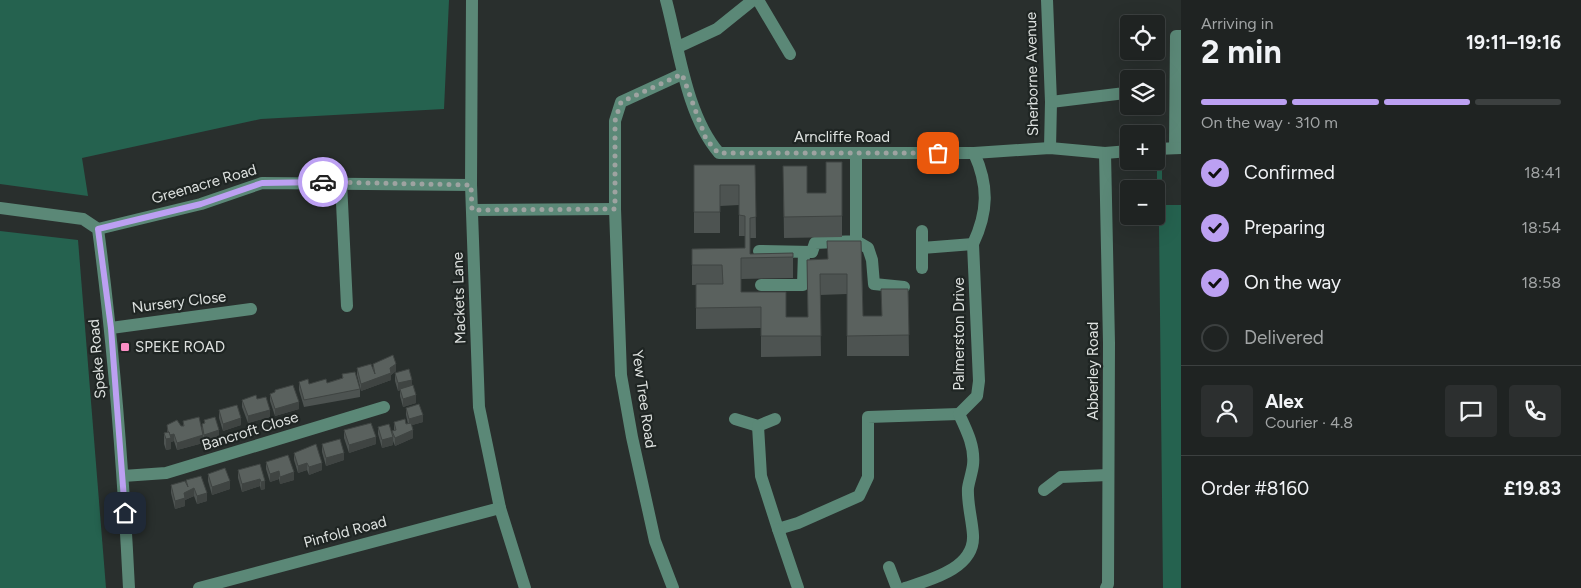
<!DOCTYPE html>
<meta charset="utf-8">
<style>
body{margin:0;font-family:Figtree,sans-serif;background:#2c2f2f;color:#f1f3f6;height:100vh;display:flex;flex-direction:column;font-size:19px;white-space:nowrap}
*{box-sizing:border-box;margin:0}
p{font-size:16px;color:#a1a4a5}
.icon{flex:none;width:28px;height:28px;fill:none;stroke:currentColor;stroke-width:2;stroke-linecap:round;stroke-linejoin:round}
.map{position:relative;flex:1;overflow:hidden}
.side{display:flex;flex-direction:column;background:#1f2322;width:400px}
.side>*{flex:none}
.controls{position:absolute;left:1120px;top:15px;display:grid;gap:10px}
.controls a{display:grid;place-items:center;width:45px;height:45px;border-radius:5px;background:#1f2322;box-shadow:0 5px 20px #0002,0 0 0 1px #3c4040;font-size:25px}
.pin{position:absolute;display:grid;place-items:center;width:42px;height:42px;color:#fff;margin:-21px;border-radius:10px;box-shadow:0 2px 8px #0006}
.courier{position:absolute;display:grid;place-items:center;width:50px;height:50px;margin:-25px;border:4px solid #bca0f2;border-radius:50%;background:#fff;color:#222;box-shadow:0 1px 6px #0007}
.summary em{font-style:normal;font-weight:700}
.summary div{display:flex;flex-direction:column-reverse}
.summary{display:flex;align-items:center;justify-content:space-between;height:85px;padding:0 20px}
h1{font-size:32px;font-weight:700;line-height:38px}
.bar{display:grid;grid-template-columns:repeat(4,1fr);gap:8px 5px;align-content:center;height:60px;padding:0 20px}
.bar i{height:6px;border-radius:4px;background:#3c4040}
.bar .active{background:#bca0f2}
.bar p{grid-column:span 4}
.line{display:flex;align-items:center;gap:12px;padding:0 20px;border-top:1px solid #3c4040}
.line div{flex:1}
.round{display:grid;place-items:center;flex:none;width:52px;height:52px;border-radius:5px;background:#2c2f2f}
ol{padding:0 20px;list-style:none}
li{display:flex;align-items:center;gap:15px;height:55px}
li p{margin-inline-start:auto}
li .icon{padding:5px;border-radius:50%;background:#bca0f2;color:#111;stroke-width:4}
li:last-child{color:#a1a4a5}
li i{width:28px;height:28px;border:2px solid #3c4040;border-radius:50%}
main{display:flex;flex:1;min-height:0}
.map>svg:first-child{display:block}
.green{fill:#25624f}
.lines{fill:none;stroke-linecap:round;stroke-linejoin:round}
.minor{stroke:#5b8877;stroke-width:12}
.wall{fill:#4d5351}
.shaded-wall{fill:#3f4442}
.building{fill:#5a615e;stroke:#3f4442}
.done{stroke:#9ea3a1;stroke-width:5;stroke-dasharray:0 9}
.route{stroke:#bca0f2;stroke-width:6}
.poi-dot{fill:#fb8fc5;stroke:#1f2523;stroke-width:2}
.labels{text-anchor:middle;stroke-width:4.5;stroke-linejoin:round;paint-order:stroke}
.street-label{font-size:15px;fill:#dde1df;stroke:#1f2523}
.poi-label{font-size:15px;fill:#dde1df;stroke:#1f2523;text-anchor:start}
</style>
<main>
<div class="map">
<svg width="1181" height="588" viewBox="0 0 1181 588">
<rect width="100%" height="100%" fill="#292f2d"/>
<g class="green">
<path d="M0,0H449L444,109L261,119L82,158L88,196L0,184Z"/>
<path d="M1157,158H1162V205H1181V588H1163L1159,224L1157,210Z"/>
<path d="M0,231L78,240L106,588H0Z"/>
</g>
<g class="lines">
<g class="minor">
<path d="M472,0L471,185L479,407L500,508L525,588"/>
<path d="M666,0C679,48 686,115 719,153H974L1050,148L1105,153L1129,151"/>
<path d="M758,0L790,54"/>
<path d="M1047,0L1051,102L1050,148"/>
<path d="M678,47L717,29L753,0"/>
<path d="M1051,102L1125,93L1126,83"/>
<path d="M1175,148L1176,36H1181"/>
<path d="M1156,149L1181,148"/>
<path d="M1105,153L1109,343L1108,584L1106,588"/>
<path d="M341,182L347,306"/>
<path d="M0,208L83,219L98,229C114,348 123,468 129,588"/>
<path d="M472,210L615,209"/>
<path d="M98,229L201,204L262,183L471,185"/>
<path d="M856,241L868,248L872,260L874,284L904,287"/>
<path d="M922,248L973,244"/>
<path d="M759,251L812,252L815,243L856,241V153"/>
<path d="M922,268V231"/>
<path d="M761,285H803L804,252"/>
<path d="M111,328L251,309"/>
<path d="M735,419L758,426L775,419"/>
<path d="M758,426L761,476L778,529L798,523L859,496L868,477V417L959,414"/>
<path d="M123,476L166,473L384,407"/>
<path d="M1044,490L1061,477L1108,475"/>
<path d="M778,529L798,588"/>
<path d="M889,567L897,588"/>
<path d="M199,588L500,508"/>
<path d="M673,588L655,541L632,437L621,375L615,209V121L621,102L682,74"/>
<path d="M905,588C929,580 975,569 973,535C972,519 967,503 968,488C969,481 972,473 973,465C975,447 967,431 959,414L977,396L979,381L973,244C988,212 989,186 974,153"/>
</g>
</g>
<g class="wall">
<path d="M842,162V237L784,238L783,166L807,193H826Z"/>
<path d="M694,165H755L756,238H750V254L793,253V278L741,279V292L786,317H808L807,260L827,259L861,241L863,316H881L908,289L909,356H847V294L820,295L821,356L761,357V328L696,329V285H692V249L745,248V236H739V205L720,206V233H694Z"/>
<path d="M373,364L396,371L391,375V380L361,391L357,375V368L373,369Z"/>
<path d="M395,373L412,385L416,403L403,407L400,396V390L398,391L395,381Z"/>
<path d="M342,374L360,389V397L304,407L299,390V382L309,384L327,383L342,378Z"/>
<path d="M275,390L299,409L275,416L270,401V394L275,393Z"/>
<path d="M257,399L270,417L248,423L242,407V400Z"/>
<path d="M406,408L423,422L412,425L413,438L395,446L393,441V445L382,448L378,434V427L392,433V431L394,430V422L408,424L406,415Z"/>
<path d="M219,410L241,425L223,431L219,418Z"/>
<path d="M204,420L219,438L204,442L203,436V443L177,450L174,441L171,442V449L166,450L164,444V433L167,432V425L183,426V421L202,431V424H204Z"/>
<path d="M344,430L376,444L349,453L344,438Z"/>
<path d="M322,444L344,460L326,466L322,452Z"/>
<path d="M294,453L322,470L309,475L307,470L298,473L294,460Z"/>
<path d="M266,462L294,480L280,484L279,479L270,482L266,469Z"/>
<path d="M260,464L265,489L261,490L260,486L242,492L238,478V470Z"/>
<path d="M208,474L230,489L212,495L208,481Z"/>
<path d="M186,480L207,501L197,504L194,496L185,500V506L175,509L171,493V485L186,483Z"/>
</g>
<g class="shaded-wall">
<path d="M396,364V371L391,375V380L361,391V384Z"/>
<path d="M412,380V387L398,391V383Z"/>
<path d="M416,395V403L403,407V399Z"/>
<path d="M299,402V409L275,416V409Z"/>
<path d="M270,410V417L248,423V416Z"/>
<path d="M423,415V422L409,426V419Z"/>
<path d="M241,418V425L223,431V424Z"/>
<path d="M219,430V438L204,442V435Z"/>
<path d="M413,430V438L395,446V438Z"/>
<path d="M174,434V441L171,442V449L166,450V439L169,435Z"/>
<path d="M203,435V443L177,450V443Z"/>
<path d="M376,437V444L349,453V445Z"/>
<path d="M393,437V445L382,448V440Z"/>
<path d="M344,453V460L326,466V458Z"/>
<path d="M307,463V470L298,473V466Z"/>
<path d="M322,463V470L309,475V467Z"/>
<path d="M279,471V479L270,482V474Z"/>
<path d="M294,472V480L280,484V477Z"/>
<path d="M260,479V486L242,492V484Z"/>
<path d="M230,481V489L212,495V487Z"/>
<path d="M265,481V489L261,490V482Z"/>
<path d="M194,488V496L185,500V506L175,509V501L184,493Z"/>
<path d="M207,493V501L197,504V496Z"/>
</g>
<g class="building">
<path d="M826,162H842V216L784,217L783,166H807V193H826Z"/>
<path d="M694,165H755L756,217L750,218V254L793,253V257L741,258V292H786V317H808L807,260L828,259L827,241H861L863,316H882L881,289H908L909,335L847,336V274H820L821,336H761V307L696,308V284H723L722,265H692V249L745,248V216L739,215V185H720V212H694Z"/>
<path d="M393,355L396,364L390,368L391,373L361,384L357,368L371,364L375,374L373,364Z"/>
<path d="M409,369L412,380L398,383L395,373Z"/>
<path d="M355,372L360,389L304,400L299,382L308,379L309,384L326,379L327,383L343,378L342,374Z"/>
<path d="M293,385L299,402L275,409L270,394L275,392V390Z"/>
<path d="M413,385L416,395L403,399L400,389Z"/>
<path d="M256,395L257,399L266,397L270,410L248,416L242,400Z"/>
<path d="M419,404L423,415L409,419L406,408Z"/>
<path d="M237,405L241,418L223,424L219,410Z"/>
<path d="M199,417L203,435L177,443L174,434L170,435L169,432H168L167,425L177,420L181,426H184L183,421Z"/>
<path d="M215,417L219,430L204,435L202,424L205,423L204,420Z"/>
<path d="M405,419L406,424L411,423L413,430L395,438L392,431L396,430L394,422Z"/>
<path d="M371,423L376,437L349,445L344,430Z"/>
<path d="M389,424L393,437L382,440L378,427Z"/>
<path d="M169,432L171,438L166,439L164,433Z"/>
<path d="M340,439L344,453L326,458L322,444Z"/>
<path d="M316,444L322,463L309,467L307,463L298,466L294,453Z"/>
<path d="M288,455L294,472L280,477L279,471L270,474L266,462Z"/>
<path d="M260,464L265,481L261,482L260,479L242,484L238,470Z"/>
<path d="M225,468L230,481L212,487L208,474Z"/>
<path d="M201,476L207,493L197,496L194,488L184,493L185,498L175,501L171,485L185,481L188,487L186,480Z"/>
</g>
<g class="lines">
<path class="done" d="M323,182L471,185L472,210L615,209V121L621,102L682,74L706,139L718,153H938"/>
<path class="route" d="M125,513L111,328L98,229L201,204L262,183L323,182"/>
</g>
<rect class="poi-dot" x="120" y="342" width="10" height="10" rx="2.5"/>
<g class="labels">
<g class="street-label">
<text transform="translate(1032 74) rotate(-91)" y="5">Sherborne Avenue</text>
<text x="842" y="142">Arncliffe Road</text>
<text transform="translate(204 184) rotate(-16)" y="5">Greenacre Road</text>
<text transform="translate(459 298) rotate(-92)" y="5">Mackets Lane</text>
<text transform="translate(179 302) rotate(-7)" y="5">Nursery Close</text>
<text transform="translate(959 334) rotate(-90)" y="5">Palmerston Drive</text>
<text transform="translate(97 359) rotate(-95)" y="5">Speke Road</text>
<text transform="translate(1093 371) rotate(-90)" y="5">Abberley Road</text>
<text transform="translate(644 399) rotate(82)" y="5">Yew Tree Road</text>
<text transform="translate(250 431) rotate(-17)" y="5">Bancroft Close</text>
<text transform="translate(345 532) rotate(-15)" y="5">Pinfold Road</text>
</g>
<g class="poi-label">
<text x="135" y="352">SPEKE ROAD</text>
</g>
</g>
</svg>
<div class="controls">
<a><svg class="icon" aria-label="locate" viewBox="0 0 24 24"><circle cx="12" cy="12" r="6"/><path d="M12 2v4M12 18v4M2 12h4M18 12h4"/></svg></a>
<a><svg class="icon" aria-label="layers" viewBox="0 0 24 24"><path d="M12 4l9 5-9 5-9-5zM3 14l9 5 9-5"/></svg></a>
<a>+</a>
<a>−</a>
</div>
<div class="pin" style="left:938px;top:153px;background:#ea580c"><svg class="icon" aria-label="bag" viewBox="0 0 24 24"><path d="M5 8h14l-1 12H6zM9 8a3 3 0 0 1 6 0"/></svg></div>
<div class="pin" style="left:125px;top:513px;background:#1f2937"><svg class="icon" aria-label="home" viewBox="0 0 24 24"><path d="M3 11l9-7 9 7M6 9v11h12V9"/></svg></div>
<div class="courier" style="left:323px;top:182px"><svg class="icon" aria-label="car" viewBox="0 0 24 24"><path d="M5 17H2v-5l4-1 3-4h7l3 4 3 1v5h-3M9 17h6M6 11h13"/><circle cx="7" cy="17" r="2"/><circle cx="17" cy="17" r="2"/></svg></div>
</div>
<section class="side">
<div class="summary"><div><h1>2 min</h1><p>Arriving in</p></div><em>19:11–19:16</em></div>
<div class="bar"><i class="active"></i><i class="active"></i><i class="active"></i><i></i><p>On the way · 310 m</p></div>
<ol>
<li><svg class="icon" aria-label="check" viewBox="0 0 24 24"><path d="M5 12l5 5 9-10"/></svg>Confirmed<p>18:41</p></li>
<li><svg class="icon" aria-label="check" viewBox="0 0 24 24"><path d="M5 12l5 5 9-10"/></svg>Preparing<p>18:54</p></li>
<li><svg class="icon" aria-label="check" viewBox="0 0 24 24"><path d="M5 12l5 5 9-10"/></svg>On the way<p>18:58</p></li>
<li><i></i>Delivered</li>
</ol>
<div class="line" style="height:90px"><a class="round"><svg class="icon" aria-label="person" viewBox="0 0 24 24"><circle cx="12" cy="8" r="4"/><path d="M4 21q1-7 8-7t8 7"/></svg></a><div><b>Alex</b><p>Courier · 4.8</p></div><a class="round"><svg class="icon" aria-label="chat" viewBox="0 0 24 24"><path d="M4 5h16v11H9l-5 4z"/></svg></a><a class="round"><svg class="icon" aria-label="phone" viewBox="0 0 24 24"><path d="M5 4h4l2 5-3 2q2 4 5 5l2-3 5 2v4C11 20 4 13 5 4z"/></svg></a></div>
<div class="line" style="height:65px"><div>Order #8160</div><b>£19.83</b></div>
</section>
</main>
